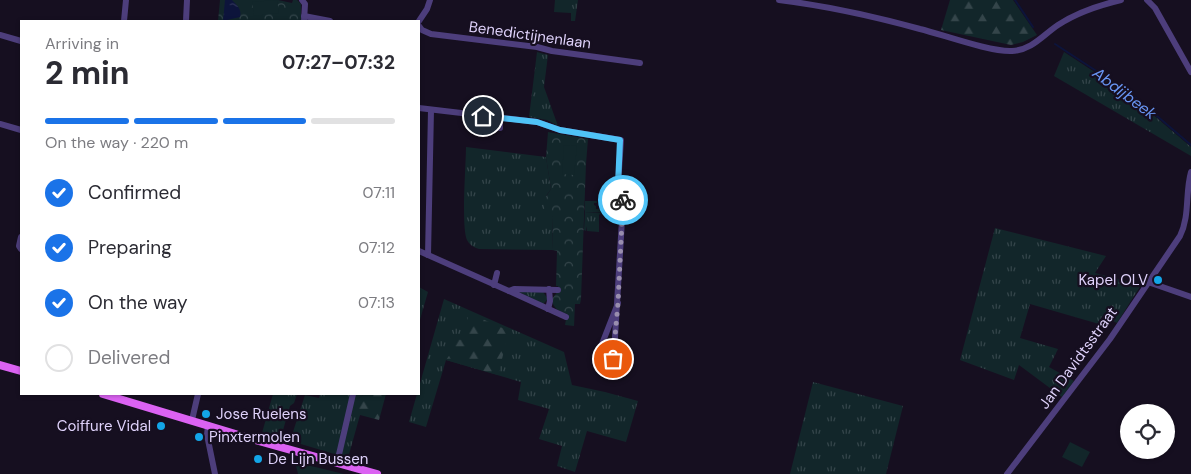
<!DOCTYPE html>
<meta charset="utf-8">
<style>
body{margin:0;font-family:"DM Sans",sans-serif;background:#f7f7f7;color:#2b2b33;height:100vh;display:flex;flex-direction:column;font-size:19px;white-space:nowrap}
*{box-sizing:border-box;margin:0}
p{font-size:16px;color:#7c7c81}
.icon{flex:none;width:28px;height:28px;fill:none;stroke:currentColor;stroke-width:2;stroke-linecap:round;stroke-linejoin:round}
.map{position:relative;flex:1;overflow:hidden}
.side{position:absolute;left:20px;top:20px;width:400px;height:375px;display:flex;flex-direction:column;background:#fff;border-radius:0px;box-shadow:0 1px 4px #0004}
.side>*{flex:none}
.fabs{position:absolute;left:1120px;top:404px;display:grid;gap:10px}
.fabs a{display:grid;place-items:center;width:55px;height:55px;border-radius:50%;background:#fff;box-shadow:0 1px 4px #0004;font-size:25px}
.pin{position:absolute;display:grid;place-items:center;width:42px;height:42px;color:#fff;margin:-21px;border:2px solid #fff;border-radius:50%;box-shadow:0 1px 5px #0007}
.courier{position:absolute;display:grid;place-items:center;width:50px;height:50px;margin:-25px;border:4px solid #4fc3f7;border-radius:50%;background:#fff;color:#222;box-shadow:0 1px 6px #0007}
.headline em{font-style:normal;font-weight:700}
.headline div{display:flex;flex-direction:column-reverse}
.headline{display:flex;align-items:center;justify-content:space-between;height:85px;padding:0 25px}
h1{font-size:32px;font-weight:700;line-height:38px}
.bar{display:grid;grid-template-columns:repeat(4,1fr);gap:8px 5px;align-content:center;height:60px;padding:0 25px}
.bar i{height:6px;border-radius:4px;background:#e1e1e2}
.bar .on{background:#1a73e8}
.bar p{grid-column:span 4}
ol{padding:0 25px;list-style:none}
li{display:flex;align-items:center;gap:15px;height:55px}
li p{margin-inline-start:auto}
li .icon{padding:5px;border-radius:50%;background:#1a73e8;color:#fff;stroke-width:4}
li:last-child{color:#7c7c81}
li i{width:28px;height:28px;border:2px solid #e1e1e2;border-radius:50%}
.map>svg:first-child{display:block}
.grass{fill:url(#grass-tufts)}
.forest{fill:url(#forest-firs)}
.park{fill:url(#park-crowns)}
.garden{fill:#12262a}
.water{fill:url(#water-ripples)}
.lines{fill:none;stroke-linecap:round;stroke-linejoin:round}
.stream{stroke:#0d143b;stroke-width:2}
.minor{stroke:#4d3e7c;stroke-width:6}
.major{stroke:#db62f2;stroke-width:8}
.done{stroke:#998eae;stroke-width:5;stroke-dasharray:0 9}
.route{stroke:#4fc3f7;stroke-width:6}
.poi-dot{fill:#13a5e7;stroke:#160f20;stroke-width:2}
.labels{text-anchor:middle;stroke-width:4.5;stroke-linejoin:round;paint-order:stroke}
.street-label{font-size:15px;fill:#dfd2fb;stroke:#160f20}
.poi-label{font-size:15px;fill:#dfd2fb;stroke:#160f20;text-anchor:start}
.water-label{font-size:16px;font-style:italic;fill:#6895f3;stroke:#160f20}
</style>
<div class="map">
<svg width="1191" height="474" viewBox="0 0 1191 474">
<defs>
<pattern id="grass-tufts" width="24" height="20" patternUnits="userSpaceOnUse" patternTransform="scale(1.25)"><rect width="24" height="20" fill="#12262a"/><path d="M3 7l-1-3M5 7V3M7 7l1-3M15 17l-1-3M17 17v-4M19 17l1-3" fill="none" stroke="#34454a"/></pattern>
<pattern id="forest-firs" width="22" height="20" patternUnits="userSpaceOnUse" patternTransform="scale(1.25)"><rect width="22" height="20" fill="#12262a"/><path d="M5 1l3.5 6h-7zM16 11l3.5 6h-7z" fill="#34454a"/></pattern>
<pattern id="park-crowns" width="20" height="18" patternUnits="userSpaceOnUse" patternTransform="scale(1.25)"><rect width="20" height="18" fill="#12262a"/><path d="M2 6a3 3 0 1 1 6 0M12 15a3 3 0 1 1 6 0" fill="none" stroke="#34454a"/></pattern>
<pattern id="water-ripples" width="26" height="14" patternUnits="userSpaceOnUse" patternTransform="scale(1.25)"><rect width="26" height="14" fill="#0d143b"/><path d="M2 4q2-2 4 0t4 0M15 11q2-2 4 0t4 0" fill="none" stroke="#303558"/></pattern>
</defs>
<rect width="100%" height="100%" fill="#160f20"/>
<g class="grass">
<path d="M555,0H578L575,21H571V13L554,12Z"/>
<path d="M537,52L548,55L544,87L558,126L547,120L529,117Z"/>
<path d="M1064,52L1131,96L1191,147V156L1054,76Z"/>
<path d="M466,147L546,157L551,189L546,196L553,217L552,250L479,249C473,247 470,245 467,240C461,227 466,165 466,147Z"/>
<path d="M585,212L601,213L599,215V232L587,231V226L586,231L584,230Z"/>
<path d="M995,228L1106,256L1095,273L1141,285L1117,323L1102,316L1099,324L1030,304L1020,338L1058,349L1049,367L1074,381L1062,397L1019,365L1014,380L960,360Z"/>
<path d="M419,287L428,292L419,323Z"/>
<path d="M517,291L543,292L548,299L543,304Z"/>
<path d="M444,299L564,352L572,385L605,392L638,401L626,442L587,431L575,472L557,466L562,446L539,439L549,409L518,400L521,382L446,360L426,427L409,422Z"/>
<path d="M813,382L903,406L886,474H790Z"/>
<path d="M273,394H297L294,403L290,406L281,437L278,438L262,433Z"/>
<path d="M320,394L326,395L327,394H365L357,399L360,415L348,458L294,442L291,438L305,395L319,398Z"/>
</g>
<g class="forest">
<path d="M950,0H1013L1037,35L1023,42L1011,45L941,30Z"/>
<path d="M469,313L509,331L498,375L446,360L451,353L449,344L455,339L462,340Z"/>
<path d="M365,394H386L379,420L360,415L355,417L352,413L357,399Z"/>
</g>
<g class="park">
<path d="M220,0H278L292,3L293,0H297L301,4V21H218Z"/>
<path d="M548,132L588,139L586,164L581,299L580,304H575L574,326L565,325L567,314C559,311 553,309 552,299L558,291V286H556L557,251L552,250L553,217L545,210L543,201L551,189L546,157Z"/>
</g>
<g class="garden">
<path d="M277,0L279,13L254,16L252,2Z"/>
<path d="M564,145L577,146L574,175L562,174Z"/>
<path d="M585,201H597V203H594V205L596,206V209H599L600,211H611L612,205H618V213L585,212Z"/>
<path d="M1070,442L1090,452L1082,467L1062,457Z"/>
<path d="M295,462L344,474H298Z"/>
</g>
<path class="water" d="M225,0H232C237,5 242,10 240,17L223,21Z"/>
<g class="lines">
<g class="stream">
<path d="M1015,0L1033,27"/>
<path d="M1055,44L1130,93L1191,145"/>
</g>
<g class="minor">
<path d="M302,0L305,4L304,21"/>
<path d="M779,0C827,6 873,16 920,29C944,35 990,52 1012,51C1032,50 1043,35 1058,25C1076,13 1100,5 1121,0"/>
<path d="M1147,0L1155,8L1191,72"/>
<path d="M304,16L330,21"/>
<path d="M124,21L126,0"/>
<path d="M186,21L187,0"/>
<path d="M419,21L427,9L430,0"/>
<path d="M419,26L422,30L431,34L537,47L552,51L640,63"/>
<path d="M0,35L21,41"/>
<path d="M419,108L537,122L560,130L621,140L618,185L623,203L614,354L613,359L610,360L603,357L600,349L618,303"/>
<path d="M0,124L21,130"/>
<path d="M500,128V117"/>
<path d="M21,237L19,246L21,249"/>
<path d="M419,251L509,291"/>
<path d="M428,255L431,110"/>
<path d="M1148,282L1191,297"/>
<path d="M494,285L497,273"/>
<path d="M558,290L514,289L509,291L566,317"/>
<path d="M548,309L550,301L549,289"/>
<path d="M192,420L198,394"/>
<path d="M208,425L207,435L215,474"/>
<path d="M337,463L353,394"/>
<path d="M1007,474L1110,339L1180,236C1190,216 1185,193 1191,172"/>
</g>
<g class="major">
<path d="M0,365L21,371"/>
<path d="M103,394L252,439L377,474"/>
</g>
</g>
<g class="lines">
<path class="done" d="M613,359L618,303L623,200"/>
<path class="route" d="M483,116L537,122L560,130L620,140L618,185L623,200"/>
</g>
<g class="poi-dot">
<circle cx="1158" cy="280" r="5"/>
<circle cx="206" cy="414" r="5"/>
<circle cx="161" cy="426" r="5"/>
<circle cx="199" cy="437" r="5"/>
<circle cx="258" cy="459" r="5"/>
</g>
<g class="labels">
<g class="street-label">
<text transform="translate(530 35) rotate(8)" y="5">Benedictijnenlaan</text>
<text transform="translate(1078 358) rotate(-54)" y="5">Jan Davidtsstraat</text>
</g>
<g class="poi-label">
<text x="1148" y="285" text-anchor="end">Kapel OLV</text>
<text x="216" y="419">Jose Ruelens</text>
<text x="151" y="431" text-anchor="end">Coiffure Vidal</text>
<text x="209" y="442">Pinxtermolen</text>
<text x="268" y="464">De Lijn Bussen</text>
</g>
<g class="water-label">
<text transform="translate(1125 93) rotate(37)" y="6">Abdijbeek</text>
</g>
</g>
</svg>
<div class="fabs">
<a><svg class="icon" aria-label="locate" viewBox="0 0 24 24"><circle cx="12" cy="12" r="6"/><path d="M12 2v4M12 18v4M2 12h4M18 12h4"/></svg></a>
</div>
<div class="pin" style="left:613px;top:359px;background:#ea580c"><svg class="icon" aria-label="bag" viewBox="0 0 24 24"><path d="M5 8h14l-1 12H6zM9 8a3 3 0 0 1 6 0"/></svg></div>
<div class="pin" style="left:483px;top:116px;background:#1f2937"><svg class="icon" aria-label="home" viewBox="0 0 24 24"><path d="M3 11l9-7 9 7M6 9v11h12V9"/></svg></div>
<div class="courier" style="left:623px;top:200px"><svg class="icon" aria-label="bike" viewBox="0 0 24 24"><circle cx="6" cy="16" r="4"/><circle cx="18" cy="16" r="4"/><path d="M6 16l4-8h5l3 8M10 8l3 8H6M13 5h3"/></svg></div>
<section class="side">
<div class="headline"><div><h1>2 min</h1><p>Arriving in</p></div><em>07:27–07:32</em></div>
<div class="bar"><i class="on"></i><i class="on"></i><i class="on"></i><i></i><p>On the way · 220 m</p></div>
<ol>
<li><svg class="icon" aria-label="check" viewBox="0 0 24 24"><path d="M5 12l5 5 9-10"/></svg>Confirmed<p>07:11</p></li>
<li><svg class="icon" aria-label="check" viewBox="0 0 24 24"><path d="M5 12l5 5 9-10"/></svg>Preparing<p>07:12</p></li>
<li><svg class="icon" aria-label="check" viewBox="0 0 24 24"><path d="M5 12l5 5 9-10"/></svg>On the way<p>07:13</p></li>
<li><i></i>Delivered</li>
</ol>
</section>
</div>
